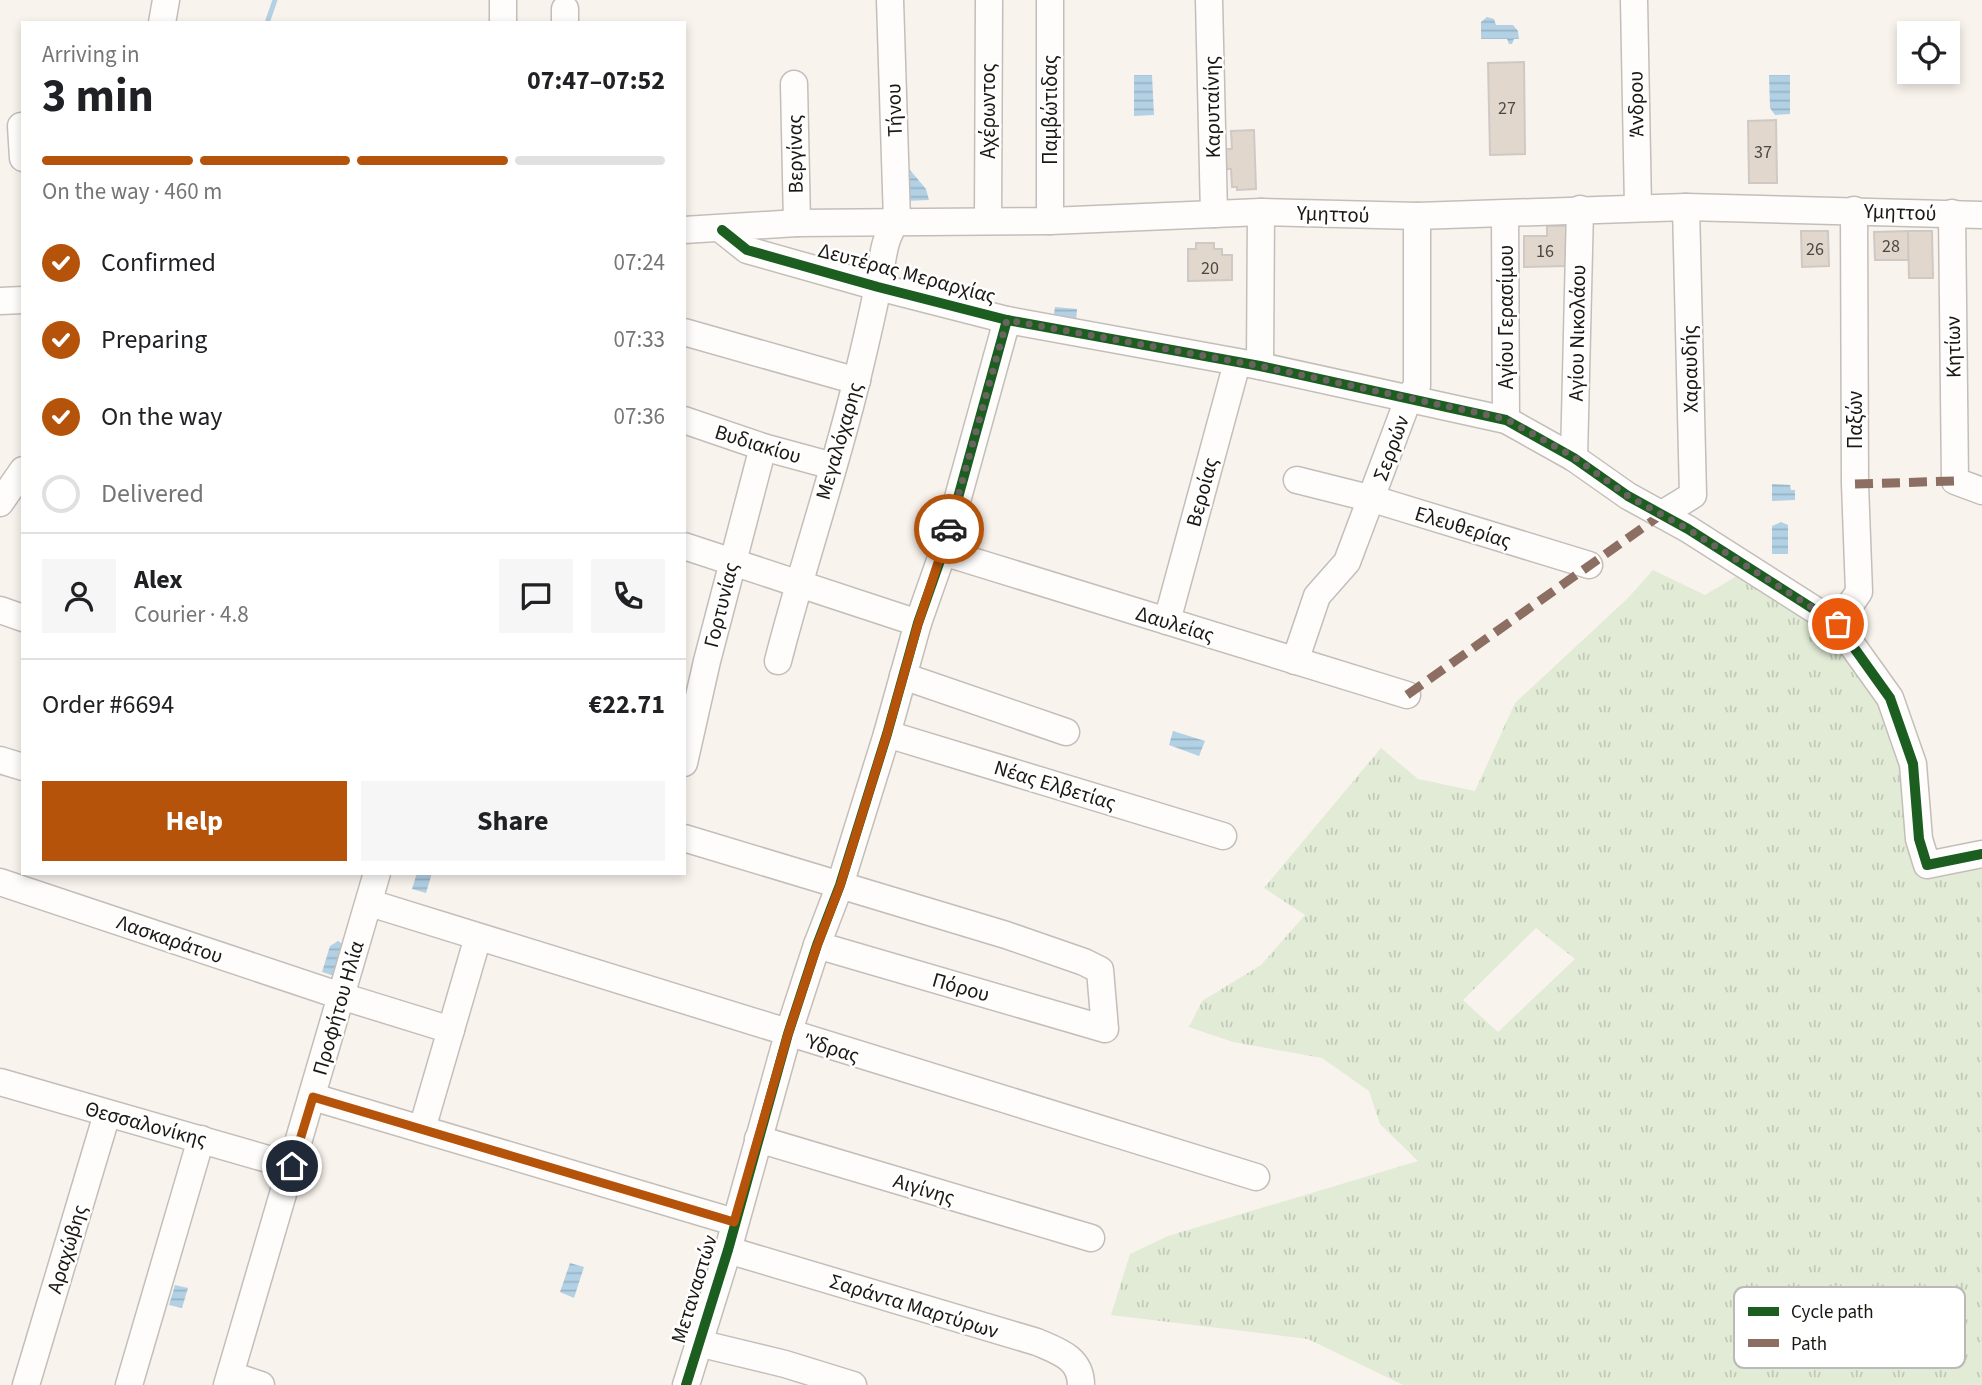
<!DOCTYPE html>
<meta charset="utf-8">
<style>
body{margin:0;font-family:"Source Sans 3",sans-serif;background:#f6f6f6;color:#202124;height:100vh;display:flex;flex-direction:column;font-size:26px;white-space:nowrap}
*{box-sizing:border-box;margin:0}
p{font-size:23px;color:#757577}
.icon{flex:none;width:38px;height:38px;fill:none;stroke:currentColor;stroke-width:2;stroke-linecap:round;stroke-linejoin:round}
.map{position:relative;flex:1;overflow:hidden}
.sheet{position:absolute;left:21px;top:21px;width:665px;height:854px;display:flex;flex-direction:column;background:#fff;border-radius:0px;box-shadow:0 4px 10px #0003}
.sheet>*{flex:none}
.buttons{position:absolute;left:1897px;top:21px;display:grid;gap:14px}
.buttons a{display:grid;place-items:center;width:63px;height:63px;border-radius:0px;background:#fff;box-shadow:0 4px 10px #0003;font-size:35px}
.pin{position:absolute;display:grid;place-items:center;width:60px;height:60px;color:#fff;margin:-30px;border:4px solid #fff;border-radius:50%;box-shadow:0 2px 7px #0007}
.courier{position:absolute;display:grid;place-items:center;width:70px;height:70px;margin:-35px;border:5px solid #b45309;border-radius:50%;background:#fff;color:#222;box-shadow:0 2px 9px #0007}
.head em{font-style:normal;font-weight:700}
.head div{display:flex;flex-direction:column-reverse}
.head{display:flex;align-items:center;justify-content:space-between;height:119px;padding:0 21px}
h1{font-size:46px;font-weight:700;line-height:52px}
.bar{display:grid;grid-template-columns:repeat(4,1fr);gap:10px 7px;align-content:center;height:84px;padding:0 21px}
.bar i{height:9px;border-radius:5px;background:#e0e0e0}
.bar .on{background:#b45309}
.bar p{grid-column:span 4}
.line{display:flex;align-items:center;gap:18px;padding:0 21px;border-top:2px solid #e0e0e0}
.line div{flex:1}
.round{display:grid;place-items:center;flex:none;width:74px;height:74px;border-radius:0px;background:#f6f6f6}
ol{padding:0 21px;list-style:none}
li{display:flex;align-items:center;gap:21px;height:77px}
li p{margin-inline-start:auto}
li .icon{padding:7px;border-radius:50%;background:#b45309;color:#fff;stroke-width:4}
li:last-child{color:#757577}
li i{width:38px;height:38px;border:4px solid #e0e0e0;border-radius:50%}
.button{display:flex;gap:14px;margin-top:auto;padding:14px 21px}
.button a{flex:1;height:80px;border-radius:0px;background:#b45309;color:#fff;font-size:28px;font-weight:700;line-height:80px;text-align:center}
.button a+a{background:#f6f6f6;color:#202124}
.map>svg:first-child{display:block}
.grass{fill:url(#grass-tufts);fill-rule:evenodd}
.water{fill:url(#water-rules)}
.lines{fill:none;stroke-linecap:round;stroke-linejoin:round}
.stream{stroke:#b2d1e5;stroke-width:5}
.building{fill:#e1d7cd;stroke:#cec9c4;stroke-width:2}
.minor-casing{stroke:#c3beb9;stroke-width:29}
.minor{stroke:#fefdfc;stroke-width:26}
.quiet{stroke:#8d6e63;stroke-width:9;stroke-dasharray:18 9;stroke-linecap:butt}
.cycleway-casing{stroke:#fff;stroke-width:15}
.cycleway{stroke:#1b5e20;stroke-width:10}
.done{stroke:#69645f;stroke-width:7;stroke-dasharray:0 12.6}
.route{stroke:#b45309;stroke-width:9}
.labels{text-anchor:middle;stroke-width:5;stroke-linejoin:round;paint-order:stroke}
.number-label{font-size:18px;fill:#4c4742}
.street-label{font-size:21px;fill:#1b1713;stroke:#fff}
.key{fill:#fff;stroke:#bbb9b8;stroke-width:2}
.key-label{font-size:19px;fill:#1b1713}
</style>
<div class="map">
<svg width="1982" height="1385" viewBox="0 0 1982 1385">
<defs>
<pattern id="grass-tufts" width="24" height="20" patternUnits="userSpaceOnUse" patternTransform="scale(1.75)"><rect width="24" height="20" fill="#e2ebd6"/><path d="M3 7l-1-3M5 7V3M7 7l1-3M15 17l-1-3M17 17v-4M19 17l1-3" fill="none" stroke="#c1c9b7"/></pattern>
<pattern id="water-rules" width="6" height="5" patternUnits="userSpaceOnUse" patternTransform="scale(1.75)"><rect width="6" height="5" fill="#b2d1e5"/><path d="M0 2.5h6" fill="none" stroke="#98b3c4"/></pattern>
</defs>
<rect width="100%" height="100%" fill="#f9f3ed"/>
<path class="grass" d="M1653,570L1705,595L1740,574L1836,636L1881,702L1902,763L1911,851L1919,878L1982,863V1385H1403L1308,1339L1111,1315L1130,1254L1168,1236L1418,1161L1380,1124L1369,1091L1322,1058L1233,1042L1189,1027L1202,1001L1261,965L1305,915L1264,888L1381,748L1418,779L1475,791L1515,703L1628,598ZM1536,928L1575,959L1498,1032L1463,1000Z"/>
<g class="water">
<path d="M1487,17L1494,19L1496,25H1513L1518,31L1519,39H1514L1512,44H1509L1507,39H1481V22Z"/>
<path d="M1134,75H1152L1154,115L1134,116Z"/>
<path d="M1769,75H1790V114L1775,115L1770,108Z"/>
<path d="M903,170H910L926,189L929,200L905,201Z"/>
<path d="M1055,307L1077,309L1076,322L1053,320Z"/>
<path d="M1772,484L1790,485L1791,490H1795V500L1772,501Z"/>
<path d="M1781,522L1788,525V554H1772V526Z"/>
<path d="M1173,731L1205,741L1199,756L1169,745Z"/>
<path d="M417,873H432L426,893L412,889Z"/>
<path d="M338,941L344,945L335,976L322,972L330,946Z"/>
<path d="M570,1263L584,1267L574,1298L560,1292Z"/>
<path d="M175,1285L188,1288L182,1308L169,1305Z"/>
</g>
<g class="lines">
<path class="stream" d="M267,23L275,0"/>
</g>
<g class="building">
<path d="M1524,62L1525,154L1490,155L1488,63Z"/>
<path d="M1776,120L1777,183H1749L1748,121Z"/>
<path d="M1254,130L1256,189L1237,190V187H1232L1231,169H1221L1220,149H1232L1231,131Z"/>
<path d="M1547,226H1566L1567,266L1524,267V236H1547Z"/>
<path d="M1801,231H1828L1829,266L1802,267Z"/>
<path d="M1908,231H1932L1933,278H1909Z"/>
<path d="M1908,231V260H1875L1874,232Z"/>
<path d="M1196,243H1214V249H1222V255H1232V280L1188,281V249H1196Z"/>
</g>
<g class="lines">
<g class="minor-casing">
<g id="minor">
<path d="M503,0V23"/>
<path d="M1050,0V221"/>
<path d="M1209,0L1214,214"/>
<path d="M1634,0L1638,207"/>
<path d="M565,9V23"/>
<path d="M162,23L166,0"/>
<path d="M794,84L797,223"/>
<path d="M21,126L23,158"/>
<path d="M1952,213L1955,481L1982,491"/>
<path d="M1505,214L1506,420"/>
<path d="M988,221L989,0"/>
<path d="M684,230L797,223L1050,221L1261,212L1417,216L1686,207L1982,215"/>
<path d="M722,230L747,250L878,287L1007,320L1260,366L1506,420L1574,458L1628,496L1688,529L1837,624L1890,698L1913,764L1919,839L1927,865L1982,854"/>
<path d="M0,301L23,300"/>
<path d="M684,332L857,381"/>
<path d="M1260,366L1261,212"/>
<path d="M684,420L763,447L833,466"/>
<path d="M1574,458L1580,209"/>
<path d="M1297,480L1373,499L1589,565"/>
<path d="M0,503L23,470"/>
<path d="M1662,514L1693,495L1686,207"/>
<path d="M684,546L918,623"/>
<path d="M943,552L1407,695"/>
<path d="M0,610L23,618"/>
<path d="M1167,621L1237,363"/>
<path d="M1837,624L1859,592L1855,484L1854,210"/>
<path d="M778,661C802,567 834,474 857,379C864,350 871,321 877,291C883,266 881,241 897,221L890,0"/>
<path d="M1295,661L1317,596L1347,562L1409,397L1417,386V216"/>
<path d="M903,676L1066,732"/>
<path d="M887,734L1223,836"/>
<path d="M0,760L23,767"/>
<path d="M684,763L707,661L763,447"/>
<path d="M684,838L1006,935L1084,962L1100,970L1105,1029L817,945"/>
<path d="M0,882L341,996L451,1030"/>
<path d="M370,903L1256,1177"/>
<path d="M0,1082L292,1166"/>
<path d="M313,1097L734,1222"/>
<path d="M422,1129L478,937"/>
<path d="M758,1139L1091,1238"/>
<path d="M728,1250L1037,1342C1058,1351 1081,1358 1081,1385"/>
<path d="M698,1343L785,1364L853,1385"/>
<path d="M231,1375L261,1385"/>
<path d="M26,1385L107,1114"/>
<path d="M129,1385L201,1139"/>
<path d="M227,1385L377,873"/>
<path d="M686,1385L728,1250L788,1034L817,945L840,885L887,734L918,623L943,552L1007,320"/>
</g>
</g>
<use href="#minor" class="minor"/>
<g class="quiet">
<path d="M1855,484L1955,481"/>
<path d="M1407,695L1662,514"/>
</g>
<g class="cycleway-casing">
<g id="cycleway">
<path d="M722,230L747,250L878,287L1007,320L1260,366L1506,420L1574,458L1628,496L1688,529L1837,624L1890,698L1913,764L1919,839L1927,865L1982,854"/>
<path d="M686,1385L728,1250L788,1034L817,945L840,885L887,734L918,623L943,552L1007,320"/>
</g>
</g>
<use href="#cycleway" class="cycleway"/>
</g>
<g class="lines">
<path class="done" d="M949,529L1007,320L1260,366L1506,419L1574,457L1628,496L1688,529L1838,624"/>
<path class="route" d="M292,1166L313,1097L734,1222L788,1034L817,946L840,886L887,734L918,624L949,529"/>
</g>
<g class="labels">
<g class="number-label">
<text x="1507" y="114">27</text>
<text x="1763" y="158">37</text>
<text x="1891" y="252">28</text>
<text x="1815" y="255">26</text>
<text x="1545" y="257">16</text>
<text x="1210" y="274">20</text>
</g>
<g class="street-label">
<text transform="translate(1636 104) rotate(-91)" y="7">Άνδρου</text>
<text transform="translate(1212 107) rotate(-91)" y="7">Καρυταίνης</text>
<text transform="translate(894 110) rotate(-92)" y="7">Τήνου</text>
<text transform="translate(1050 110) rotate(-90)" y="7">Παμβώτιδας</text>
<text transform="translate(988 111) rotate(-90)" y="7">Αχέρωντος</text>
<text transform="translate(795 154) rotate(-91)" y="7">Βεργίνας</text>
<text transform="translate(1900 212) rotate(2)" y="7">Υμηττού</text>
<text transform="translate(1333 214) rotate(2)" y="7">Υμηττού</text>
<text transform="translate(907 273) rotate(15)" y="7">Δευτέρας Μεραρχίας</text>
<text transform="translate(1506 317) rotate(-90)" y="7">Αγίου Γερασίμου</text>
<text transform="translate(1577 333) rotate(-89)" y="7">Αγίου Νικολάου</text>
<text transform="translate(1953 347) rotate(-91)" y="7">Κητίων</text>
<text transform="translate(1690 369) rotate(-91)" y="7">Χαραυδής</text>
<text transform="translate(1855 420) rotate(-90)" y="7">Παξών</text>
<text transform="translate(839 441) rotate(-74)" y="7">Μεγαλόχαρης</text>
<text transform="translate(758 444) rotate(17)" y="7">Βυδιακίου</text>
<text transform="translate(1391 448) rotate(-70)" y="7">Σερρών</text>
<text transform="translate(1202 492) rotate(-75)" y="7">Βεροίας</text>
<text transform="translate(1463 527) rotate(17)" y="7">Ελευθερίας</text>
<text transform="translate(721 605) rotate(-76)" y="7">Γορτυνίας</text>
<text transform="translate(1175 624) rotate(17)" y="7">Δαυλείας</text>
<text transform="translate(1055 785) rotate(17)" y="7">Νέας Ελβετίας</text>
<text transform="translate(170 939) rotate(19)" y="7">Λασκαράτου</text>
<text transform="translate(961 987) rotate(16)" y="7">Πόρου</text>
<text transform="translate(338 1008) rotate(-74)" y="7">Προφήτου Ηλία</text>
<text transform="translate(832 1048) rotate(17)" y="7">Ύδρας</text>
<text transform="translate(146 1124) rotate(15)" y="7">Θεσσαλονίκης</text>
<text transform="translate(924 1189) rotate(17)" y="7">Αιγίνης</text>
<text transform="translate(67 1249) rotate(-73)" y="7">Αραχώβης</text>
<text transform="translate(694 1289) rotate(-73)" y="7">Μεταναστών</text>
<text transform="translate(914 1306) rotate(17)" y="7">Σαράντα Μαρτύρων</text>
</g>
</g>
<rect x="1734" y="1287" width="231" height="81" rx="10" class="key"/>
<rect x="1748" y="1307" width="31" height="9" fill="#1b5e20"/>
<rect x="1748" y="1339" width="31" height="8" fill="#8d6e63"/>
<g class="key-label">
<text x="1791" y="1318">Cycle path</text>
<text x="1791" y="1350">Path</text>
</g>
</svg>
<div class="buttons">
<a><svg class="icon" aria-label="locate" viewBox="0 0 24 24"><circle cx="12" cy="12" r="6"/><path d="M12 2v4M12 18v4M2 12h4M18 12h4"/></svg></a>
</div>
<div class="pin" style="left:1838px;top:624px;background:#ea580c"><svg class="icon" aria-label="bag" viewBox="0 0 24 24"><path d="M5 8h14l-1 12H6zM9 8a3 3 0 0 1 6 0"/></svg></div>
<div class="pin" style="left:292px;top:1166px;background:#1f2937"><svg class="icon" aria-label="home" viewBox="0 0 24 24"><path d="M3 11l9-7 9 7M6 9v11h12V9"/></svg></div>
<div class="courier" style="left:949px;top:529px"><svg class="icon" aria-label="car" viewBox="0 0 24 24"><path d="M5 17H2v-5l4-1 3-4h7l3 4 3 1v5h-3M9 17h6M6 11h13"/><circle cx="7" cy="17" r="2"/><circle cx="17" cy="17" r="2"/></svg></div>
<section class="sheet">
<div class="head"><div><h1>3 min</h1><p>Arriving in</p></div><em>07:47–07:52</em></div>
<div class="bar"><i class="on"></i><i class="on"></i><i class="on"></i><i></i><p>On the way · 460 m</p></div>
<ol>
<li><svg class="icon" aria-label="check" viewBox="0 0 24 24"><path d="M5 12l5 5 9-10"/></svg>Confirmed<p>07:24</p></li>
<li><svg class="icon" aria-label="check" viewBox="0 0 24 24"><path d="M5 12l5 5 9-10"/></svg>Preparing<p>07:33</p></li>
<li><svg class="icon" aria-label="check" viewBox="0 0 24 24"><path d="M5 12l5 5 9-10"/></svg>On the way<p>07:36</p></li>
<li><i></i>Delivered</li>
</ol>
<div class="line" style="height:126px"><a class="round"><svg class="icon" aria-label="person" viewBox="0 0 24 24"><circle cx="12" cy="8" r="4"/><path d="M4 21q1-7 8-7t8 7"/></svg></a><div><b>Alex</b><p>Courier · 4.8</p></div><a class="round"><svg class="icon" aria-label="chat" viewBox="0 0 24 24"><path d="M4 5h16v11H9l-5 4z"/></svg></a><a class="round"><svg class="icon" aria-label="phone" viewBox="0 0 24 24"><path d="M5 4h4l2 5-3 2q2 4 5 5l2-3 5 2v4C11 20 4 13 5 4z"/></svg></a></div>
<div class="line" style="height:91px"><div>Order #6694</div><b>€22.71</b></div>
<div class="button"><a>Help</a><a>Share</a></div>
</section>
</div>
